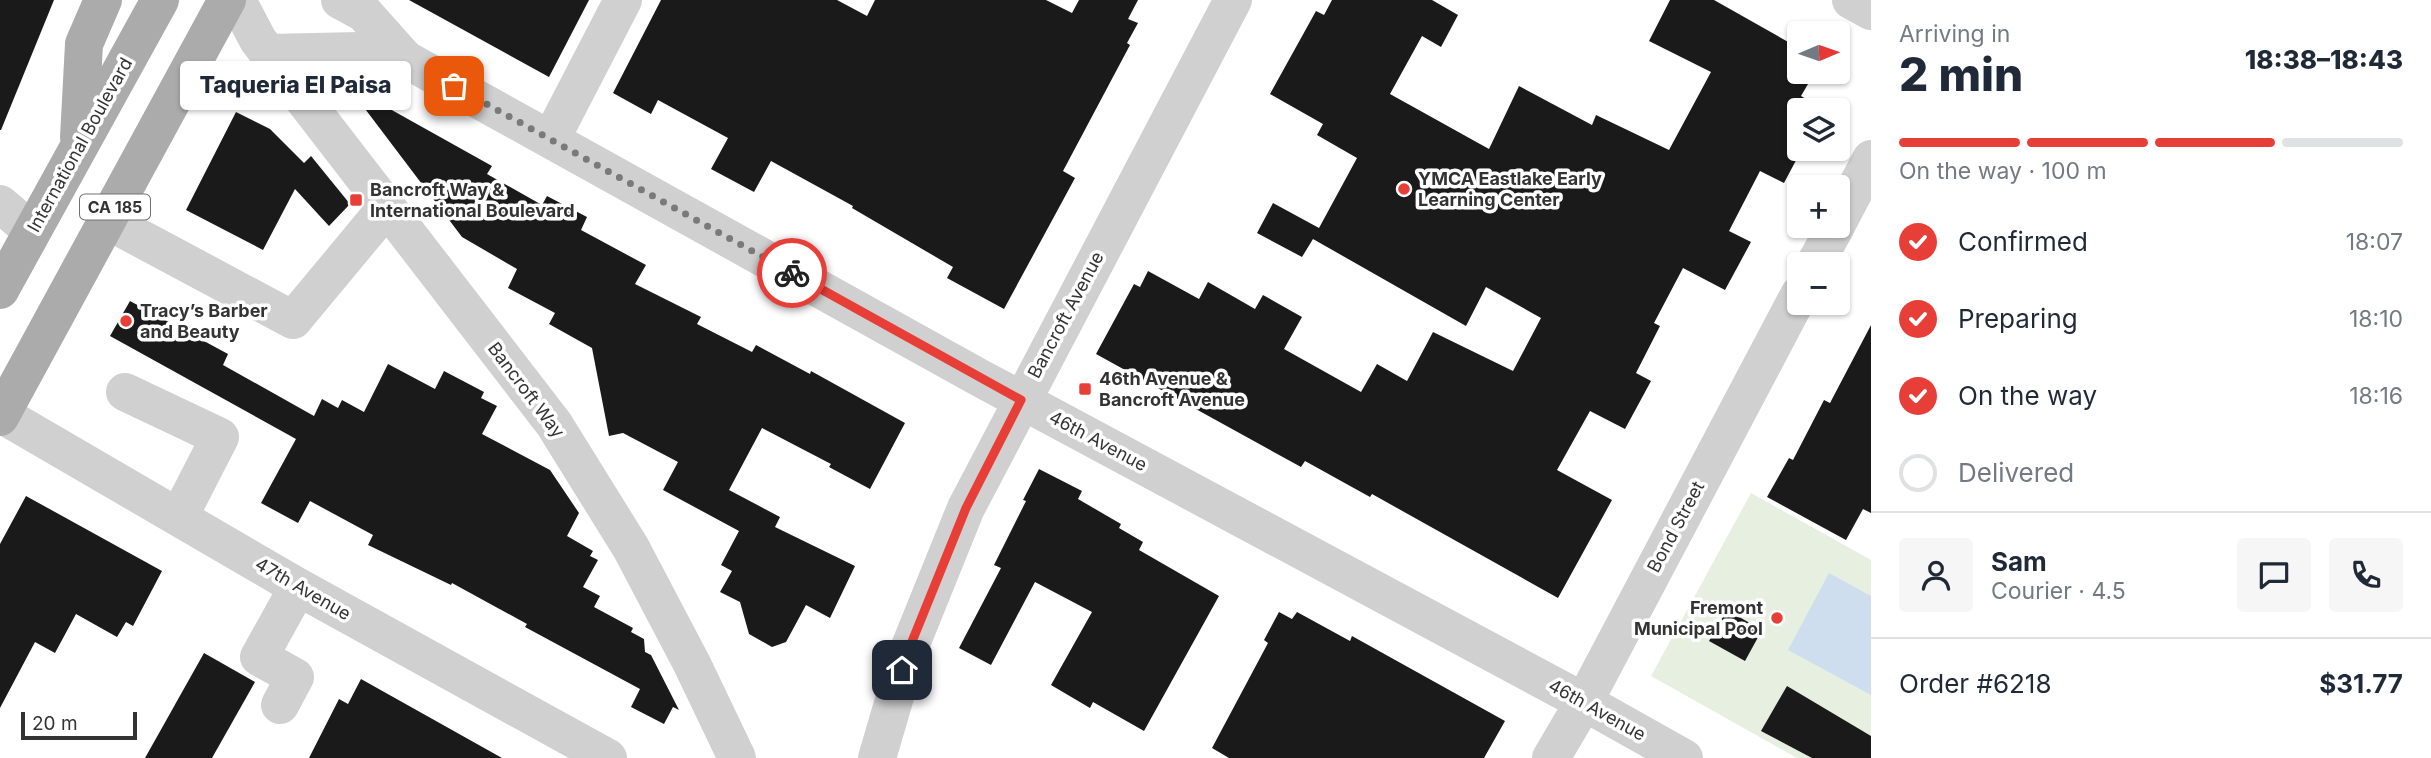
<!DOCTYPE html>
<meta charset="utf-8">
<style>
body{margin:0;font-family:Inter,sans-serif;background:#f6f6f7;color:#1f2937;height:100vh;display:flex;flex-direction:column;font-size:26px;white-space:nowrap}
*{box-sizing:border-box;margin:0}
p{font-size:23px;color:#747a83}
.icon{flex:none;width:38px;height:38px;fill:none;stroke:currentColor;stroke-width:2;stroke-linecap:round;stroke-linejoin:round}
.map{position:relative;flex:1;overflow:hidden}
.details{display:flex;flex-direction:column;background:#fff;width:560px}
.details>*{flex:none}
.needle{width:46px;rotate:88deg}
.controls{position:absolute;left:1787px;top:21px;display:grid;gap:14px}
.controls a{display:grid;place-items:center;width:63px;height:63px;border-radius:7px;background:#fff;box-shadow:0 2px 5px #0004;font-size:35px}
.scale{position:absolute;left:21px;bottom:18px;width:116px;box-sizing:border-box;padding-left:7px;border:4px solid #333;border-top:0;font-size:19px;line-height:24px;white-space:nowrap;color:#333;-webkit-text-stroke:5px #fff;paint-order:stroke}
.pin{position:absolute;display:grid;place-items:center;width:60px;height:60px;color:#fff;margin:-30px;border-radius:14px;box-shadow:0 4px 10px #0006}
.courier{position:absolute;display:grid;place-items:center;width:70px;height:70px;margin:-35px;border:5px solid #e73f37;border-radius:50%;background:#fff;color:#222;box-shadow:0 2px 9px #0007}
.bubble{position:absolute;height:49px;border-radius:7px;background:#fff;box-shadow:0 2px 5px #0004;font-size:23px;font-weight:800;line-height:49px;text-align:center}
.summary em{font-style:normal;font-weight:800}
.summary div{display:flex;flex-direction:column-reverse}
.summary{display:flex;align-items:center;justify-content:space-between;height:119px;padding:0 28px}
h1{font-size:46px;font-weight:800;line-height:52px}
.bar{display:grid;grid-template-columns:repeat(4,1fr);gap:10px 7px;align-content:center;height:84px;padding:0 28px}
.bar i{height:9px;border-radius:5px;background:#e0e1e3}
.bar .on{background:#e73f37}
.bar p{grid-column:span 4}
.line{display:flex;align-items:center;gap:18px;padding:0 28px;border-top:2px solid #e0e1e3}
.line div{flex:1}
.round{display:grid;place-items:center;flex:none;width:74px;height:74px;border-radius:7px;background:#f6f6f7}
ol{padding:0 28px;list-style:none}
li{display:flex;align-items:center;gap:21px;height:77px}
li p{margin-inline-start:auto}
li .icon{padding:7px;border-radius:50%;background:#e73f37;color:#fff;stroke-width:4}
li:last-child{color:#747a83}
li i{width:38px;height:38px;border:4px solid #e0e1e3;border-radius:50%}
main{display:flex;flex:1;min-height:0}
.map>svg:first-child{display:block}
.green{fill:#e7efe1}
.water{fill:#cedeee}
.building{fill:#1a1a1a}
.lines{fill:none;stroke-linecap:round;stroke-linejoin:round}
.minor{stroke:#d0d0d0;stroke-width:38}
.major{stroke:#ababab;stroke-width:38}
.done{stroke:#7a7a7a;stroke-width:7;stroke-dasharray:0 12.6}
.route{stroke:#e73f37;stroke-width:9}
.poi-dot{fill:#e73f37;stroke:#fff;stroke-width:2.5}
.labels{text-anchor:middle;stroke-width:7;stroke-linejoin:round;paint-order:stroke}
.shield{fill:#fff;stroke:#707070;stroke-width:2}
.shield-label{font-size:16px;font-weight:bold;fill:#333}
.street-label{font-size:18px;fill:#333;stroke:#fff}
.poi-label{font-size:18px;font-weight:bold;fill:#333;stroke:#fff;text-anchor:start}
</style>
<main>
<div class="map">
<svg width="1871" height="758" viewBox="0 0 1871 758">
<rect width="100%" height="100%" fill="#fff"/>
<path class="green" d="M1751,493L1871,560V758H1797L1651,676Z"/>
<path class="water" d="M1829,573L1871,596V695L1788,650Z"/>
<g class="building">
<path d="M0,0H54L1,130H0Z"/>
<path d="M409,0H589L549,77Z"/>
<path d="M661,0H837L867,16L875,0H1046L1072,13L1079,0H1138L1128,19L1138,23L1127,43L1130,45L1063,171L1075,178L1004,309L947,278L953,267L852,208L853,206L771,161L754,192L711,169L728,138L658,100L651,114L613,93Z"/>
<path d="M1332,0H1432L1458,15L1441,47L1422,36L1390,94L1489,149L1519,86L1592,125L1596,115L1669,150L1711,72L1649,41L1670,0H1714L1799,48V72H1815L1801,96L1823,109L1799,110V149H1802L1784,183L1760,171L1729,231L1751,242L1725,290L1683,268L1654,323L1660,326L1636,373L1651,381L1625,429L1590,411L1557,470L1612,500L1558,598L1372,494L1370,497L1305,461L1301,467L1096,354L1134,284L1140,287L1148,271L1199,299L1208,282L1255,309L1263,295L1302,317L1284,349L1361,392L1377,364L1407,381L1433,332L1513,371L1541,318L1486,287L1466,326L1313,239L1302,257L1257,233L1273,203L1319,228L1357,158L1317,135L1323,124L1270,94L1316,11L1324,15Z"/>
<path d="M347,85L492,166L487,174L542,205L547,196L587,217L581,230L646,265L635,284L701,317L697,324L752,352L756,345L810,374L811,371L905,423L870,489L829,467L831,464L762,428L729,490L780,517L775,527L855,566L830,618L806,605L786,642L772,647L749,634L740,602L720,592L732,571L721,565L739,531L663,490L678,462L623,433L609,436L592,348L549,324L555,313L508,288L517,269L462,237Z"/>
<path d="M236,112L270,129L304,163L311,156L350,204L329,226L295,189L263,250L186,210Z"/>
<path d="M130,301L228,354L223,365L314,416L322,399L338,408L342,400L364,412L388,364L435,389L444,371L484,392L481,398L497,406L482,434L550,470L579,513L567,536L593,551L590,556L598,560L583,587L600,596L594,607L633,628L631,632L644,639L645,652L651,655L679,710L673,707L664,724L631,707L640,689L525,627L527,624L452,583L451,585L368,545L373,535L310,501L298,523L261,503L296,439L110,336Z"/>
<path d="M1871,325V513L1863,509L1846,540L1767,497L1789,458L1793,460L1824,400L1830,403Z"/>
<path d="M1039,469L1082,491L1078,499L1121,524L1119,528L1143,542L1139,550L1219,596L1144,731L1093,702L1090,708L1051,685L1092,612L1035,582L991,665L959,648L1001,568L994,565L1026,501L1023,500Z"/>
<path d="M26,496L162,571L133,626L126,622L117,637L76,614L55,653L35,642L0,708V544Z"/>
<path d="M1727,610L1762,630L1745,661L1709,641Z"/>
<path d="M1279,612L1292,619L1297,612L1350,641L1352,636L1505,721L1484,758H1229L1212,748L1268,643L1264,640Z"/>
<path d="M204,653L255,682L212,758H145Z"/>
<path d="M361,679L502,758H309L339,699L348,704Z"/>
<path d="M1787,686L1871,736V758H1812L1761,731Z"/>
</g>
<g class="lines">
<g class="minor">
<path d="M237,0L258,40L554,424L631,548L692,664L737,758"/>
<path d="M340,0L364,13L405,59"/>
<path d="M1851,0L1871,11"/>
<path d="M268,53L359,51L405,59L980,378L1584,702L1684,758"/>
<path d="M551,139L623,0"/>
<path d="M0,204L32,231"/>
<path d="M108,221L293,320L387,207"/>
<path d="M1838,222L1871,159"/>
<path d="M1815,264L1836,226"/>
<path d="M125,392L220,437L179,517"/>
<path d="M1,414L298,587L608,758"/>
<path d="M280,705L295,677L259,657L298,587"/>
<path d="M877,758L909,649L966,508L1233,0"/>
<path d="M1551,758L1584,702L1799,295"/>
</g>
<g class="major">
<path d="M79,137L84,44L103,0"/>
<path d="M0,290L160,0"/>
<path d="M0,417L227,0"/>
</g>
</g>
<g class="lines">
<path class="done" d="M454,86L792,273"/>
<path class="route" d="M792,273L1021,400L966,508L909,649L902,670"/>
</g>
<g class="poi-dot">
<circle cx="1404" cy="189" r="7"/>
<rect x="349" y="193" width="14" height="14" rx="3.5"/>
<circle cx="126" cy="321" r="7"/>
<rect x="1078" y="382" width="14" height="14" rx="3.5"/>
<circle cx="1777" cy="618" r="7"/>
</g>
<g class="labels">
<rect class="shield" x="80" y="194.5" width="70" height="25" rx="5"/>
<g class="shield-label">
<text x="115" y="213">CA 185</text>
</g>
<g class="street-label">
<text transform="translate(80 145) rotate(-61)" y="6">International Boulevard</text>
<text transform="translate(1066 315) rotate(-62)" y="6">Bancroft Avenue</text>
<text transform="translate(526 390) rotate(53)" y="6">Bancroft Way</text>
<text transform="translate(1098 441) rotate(28)" y="6">46th Avenue</text>
<text transform="translate(1676 527) rotate(-62)" y="6">Bond Street</text>
<text transform="translate(303 589) rotate(30)" y="6">47th Avenue</text>
<text transform="translate(1597 710) rotate(29)" y="6">46th Avenue</text>
</g>
<g class="poi-label">
<text x="1418" y="185">YMCA Eastlake Early<tspan x="1418" dy="21">Learning Center</tspan></text>
<text x="370" y="196">Bancroft Way &amp;<tspan x="370" dy="21">International Boulevard</tspan></text>
<text x="140" y="317">Tracy’s Barber<tspan x="140" dy="21">and Beauty</tspan></text>
<text x="1099" y="385">46th Avenue &amp;<tspan x="1099" dy="21">Bancroft Avenue</tspan></text>
<text x="1763" y="614" text-anchor="end">Fremont<tspan x="1763" dy="21">Municipal Pool</tspan></text>
</g>
</g>
</svg>
<div class="controls">
<a><svg class="needle" viewBox="-14 -14 28 28"><path d="M0-13l5 13h-10z" fill="#e53935"/><path d="M0 13l5-13h-10z" fill="#747a83"/></svg></a>
<a><svg class="icon" aria-label="layers" viewBox="0 0 24 24"><path d="M12 4l9 5-9 5-9-5zM3 14l9 5 9-5"/></svg></a>
<a>+</a>
<a>−</a>
</div>
<div class="scale">20 m</div>
<div class="pin" style="left:454px;top:86px;background:#ea580c"><svg class="icon" aria-label="bag" viewBox="0 0 24 24"><path d="M5 8h14l-1 12H6zM9 8a3 3 0 0 1 6 0"/></svg></div>
<div class="pin" style="left:902px;top:670px;background:#1f2937"><svg class="icon" aria-label="home" viewBox="0 0 24 24"><path d="M3 11l9-7 9 7M6 9v11h12V9"/></svg></div>
<div class="courier" style="left:792px;top:273px"><svg class="icon" aria-label="bike" viewBox="0 0 24 24"><circle cx="6" cy="16" r="4"/><circle cx="18" cy="16" r="4"/><path d="M6 16l4-8h5l3 8M10 8l3 8H6M13 5h3"/></svg></div>
<div class="bubble" style="left:180px;top:61px;width:231px">Taqueria El Paisa</div>
</div>
<section class="details">
<div class="summary"><div><h1>2 min</h1><p>Arriving in</p></div><em>18:38–18:43</em></div>
<div class="bar"><i class="on"></i><i class="on"></i><i class="on"></i><i></i><p>On the way · 100 m</p></div>
<ol>
<li><svg class="icon" aria-label="check" viewBox="0 0 24 24"><path d="M5 12l5 5 9-10"/></svg>Confirmed<p>18:07</p></li>
<li><svg class="icon" aria-label="check" viewBox="0 0 24 24"><path d="M5 12l5 5 9-10"/></svg>Preparing<p>18:10</p></li>
<li><svg class="icon" aria-label="check" viewBox="0 0 24 24"><path d="M5 12l5 5 9-10"/></svg>On the way<p>18:16</p></li>
<li><i></i>Delivered</li>
</ol>
<div class="line" style="height:126px"><a class="round"><svg class="icon" aria-label="person" viewBox="0 0 24 24"><circle cx="12" cy="8" r="4"/><path d="M4 21q1-7 8-7t8 7"/></svg></a><div><b>Sam</b><p>Courier · 4.5</p></div><a class="round"><svg class="icon" aria-label="chat" viewBox="0 0 24 24"><path d="M4 5h16v11H9l-5 4z"/></svg></a><a class="round"><svg class="icon" aria-label="phone" viewBox="0 0 24 24"><path d="M5 4h4l2 5-3 2q2 4 5 5l2-3 5 2v4C11 20 4 13 5 4z"/></svg></a></div>
<div class="line" style="height:91px"><div>Order #6218</div><b>$31.77</b></div>
</section>
</main>
